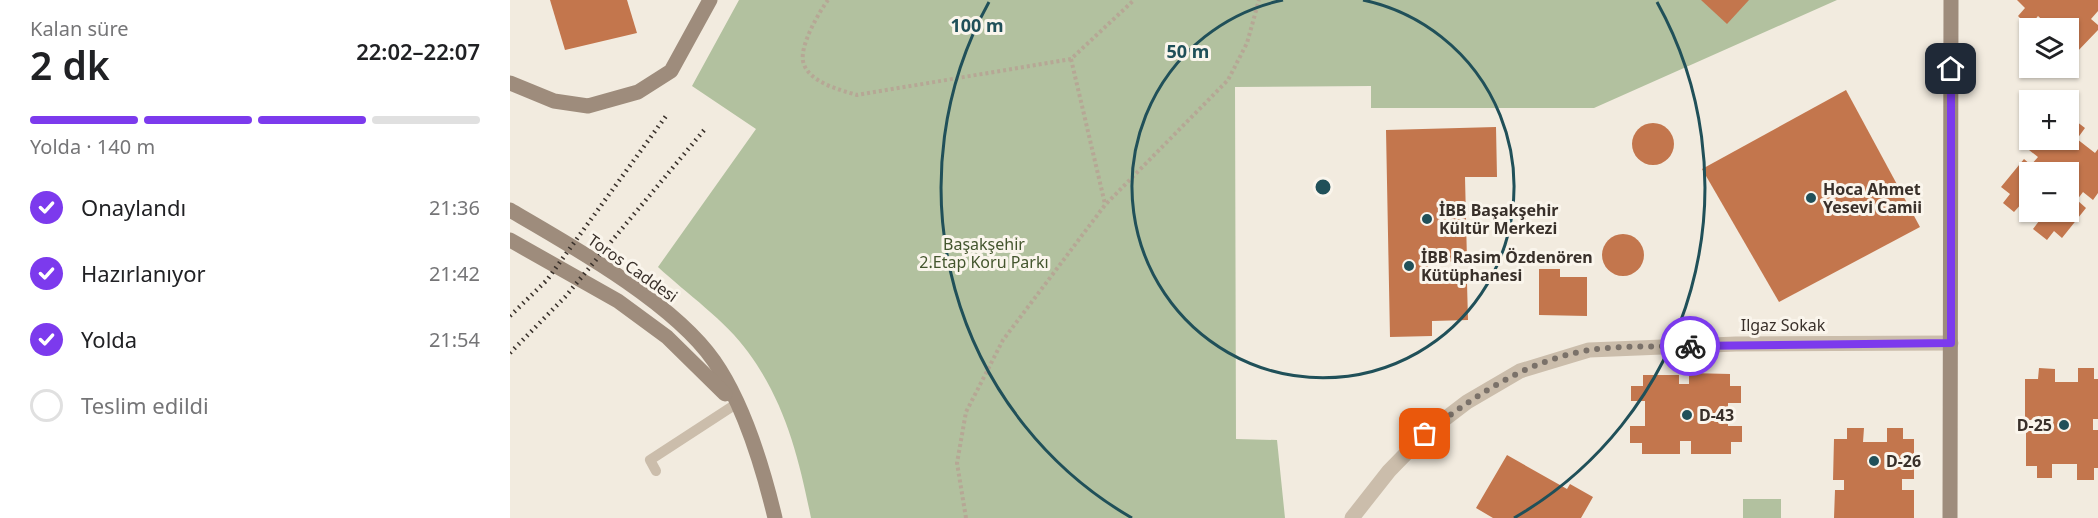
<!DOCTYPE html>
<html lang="tr">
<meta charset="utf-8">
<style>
body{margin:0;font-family:"Noto Sans",sans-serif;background:#f6f6f6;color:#202124;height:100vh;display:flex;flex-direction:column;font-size:22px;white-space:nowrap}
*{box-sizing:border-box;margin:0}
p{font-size:20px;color:#757577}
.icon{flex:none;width:33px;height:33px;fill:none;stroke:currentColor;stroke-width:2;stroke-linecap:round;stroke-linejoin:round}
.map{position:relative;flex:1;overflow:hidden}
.panel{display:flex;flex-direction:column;background:#fff;width:510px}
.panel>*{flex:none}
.tools{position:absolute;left:1509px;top:18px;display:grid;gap:12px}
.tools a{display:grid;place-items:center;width:60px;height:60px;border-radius:0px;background:#fff;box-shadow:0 2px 4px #0004;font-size:30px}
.pin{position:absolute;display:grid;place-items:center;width:51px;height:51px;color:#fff;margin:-26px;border-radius:12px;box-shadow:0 3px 9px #0006}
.courier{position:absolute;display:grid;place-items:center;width:60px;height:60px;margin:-30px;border:4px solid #7c3aed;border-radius:50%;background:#fff;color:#222;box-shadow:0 2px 8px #0007}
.head em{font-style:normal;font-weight:600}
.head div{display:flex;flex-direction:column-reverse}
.head{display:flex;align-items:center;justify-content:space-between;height:102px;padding:0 30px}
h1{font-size:39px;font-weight:600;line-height:45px}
.bar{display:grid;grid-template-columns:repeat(4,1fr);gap:9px 6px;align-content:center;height:72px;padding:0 30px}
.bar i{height:8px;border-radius:4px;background:#e0e0e0}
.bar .current{background:#7c3aed}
.bar p{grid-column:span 4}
ol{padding:0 30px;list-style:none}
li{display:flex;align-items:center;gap:18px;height:66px}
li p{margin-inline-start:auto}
li .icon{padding:6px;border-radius:50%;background:#7c3aed;color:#fff;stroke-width:4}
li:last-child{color:#757577}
li i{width:33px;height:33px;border:3px solid #e0e0e0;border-radius:50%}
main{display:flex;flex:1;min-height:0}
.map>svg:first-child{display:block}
.green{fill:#b2c19f}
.building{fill:#c3764d}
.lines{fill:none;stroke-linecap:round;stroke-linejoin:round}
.path{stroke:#b6a795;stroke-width:4;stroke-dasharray:3 3;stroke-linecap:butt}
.lane{stroke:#cbbdab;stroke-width:10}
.street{stroke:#cbbdab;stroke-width:15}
.secondary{stroke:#9e8c7c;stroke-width:15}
.rail{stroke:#39302a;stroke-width:4.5;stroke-dasharray:1.5 4.5;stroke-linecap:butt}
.done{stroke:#7a7169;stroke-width:6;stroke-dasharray:0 10.8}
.route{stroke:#7c3aed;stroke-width:8}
.ring{fill:none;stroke:#205059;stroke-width:3}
.poi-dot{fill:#205059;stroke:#faf5ec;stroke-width:2}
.labels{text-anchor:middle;stroke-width:6;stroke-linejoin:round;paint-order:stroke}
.poi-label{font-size:16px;font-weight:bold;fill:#39302a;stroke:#faf5ec;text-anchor:start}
.park-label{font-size:16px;fill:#44562e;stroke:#faf5ec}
.street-label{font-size:16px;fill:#39302a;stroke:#faf5ec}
.centre{fill:#205059;stroke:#faf5ec;stroke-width:3}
.ring-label{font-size:18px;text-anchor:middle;font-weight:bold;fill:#205059;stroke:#faf5ec;stroke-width:6;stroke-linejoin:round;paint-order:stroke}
</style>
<main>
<section class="panel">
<div class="head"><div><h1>2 dk</h1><p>Kalan süre</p></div><em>22:02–22:07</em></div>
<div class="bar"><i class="current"></i><i class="current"></i><i class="current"></i><i></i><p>Yolda · 140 m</p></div>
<ol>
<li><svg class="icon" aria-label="check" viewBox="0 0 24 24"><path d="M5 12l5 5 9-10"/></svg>Onaylandı<p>21:36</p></li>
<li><svg class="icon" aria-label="check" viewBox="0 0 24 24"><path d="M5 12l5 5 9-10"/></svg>Hazırlanıyor<p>21:42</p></li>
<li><svg class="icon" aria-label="check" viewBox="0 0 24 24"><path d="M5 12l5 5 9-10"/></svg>Yolda<p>21:54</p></li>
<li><i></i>Teslim edildi</li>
</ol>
</section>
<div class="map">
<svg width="1588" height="518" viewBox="0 0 1588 518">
<rect width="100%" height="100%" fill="#f2ebdf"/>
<g class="green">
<path d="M229,0H1327L1084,108H861V86L725,87L726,439L767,440L775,518H301C289,458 275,402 238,352C216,321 176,293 148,267L246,129L182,86Z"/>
<rect x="1233" y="499" width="38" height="19"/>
</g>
<g class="building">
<path d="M40,0H117L127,33L55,50Z"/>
<path d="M1191,0H1239L1217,24Z"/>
<path d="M1507,0H1588V11L1581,19L1588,25V30L1564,55L1558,50V28H1541L1528,16L1519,27L1508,16L1515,8Z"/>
<path d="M1336,90L1410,227L1269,302L1192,169Z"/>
<path d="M1562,118L1575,128L1567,139L1585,153L1588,149V193L1583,200L1573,192L1567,200L1576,208L1552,238L1544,231L1537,240L1523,229L1532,217L1525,212H1558V172H1520V207L1513,202L1504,212L1493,203L1500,194L1491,187L1514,159L1521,165L1528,157L1519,150L1528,140H1558V123Z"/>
<circle cx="1143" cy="144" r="21"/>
<path d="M986,127L987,177H955L957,261L919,262V284L957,283L958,320L922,321V336L880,337L876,130Z"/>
<circle cx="1113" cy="255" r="21"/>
<path d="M1029,269H1050V277H1077V316L1029,315Z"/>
<path d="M1529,368L1545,369V382H1568V368H1584V379H1588V419H1583V430H1588V468H1584V480H1567V464H1542V478H1527V466H1516V430H1526V420H1515V379H1528Z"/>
<path d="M1179,373L1220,374V386H1231V403H1218V426H1232V442H1221V454H1181V441H1170V454H1132V443H1120V426H1135V401H1121V386H1133V375H1169V384H1179Z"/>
<path d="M1337,428H1354L1353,442H1377V428H1393V439H1404V479H1392V490H1404V518H1324L1325,490H1334V480H1323L1324,439H1337Z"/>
<path d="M997,455L1057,489L1060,484L1083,497L1071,518H983L966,508Z"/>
</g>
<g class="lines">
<g class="path">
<path d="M318,0C309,12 290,45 293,61C297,82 330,90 347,95L561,59L624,0"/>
<path d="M561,59L595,204"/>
<path d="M456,518L447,463L456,412L493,340L595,205L718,80L737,43L749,0"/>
</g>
<path class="lane" d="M146,471L140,460L226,404"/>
<path class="street" d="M842,518L879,471L915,434L957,402L1010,371L1079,350L1226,344L1441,343"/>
<g class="secondary">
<path d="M0,83L44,101L78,106L128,92L161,71L200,0"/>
<path d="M0,210C62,246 164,303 204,361C234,404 253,468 265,518"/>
<path d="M0,240L108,301L157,337L215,394"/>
<path d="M1440,518L1441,0"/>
</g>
<g class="rail">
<path d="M0,316L37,280L156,116"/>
<path d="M0,353L55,297L195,129"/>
</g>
</g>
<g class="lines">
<path class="done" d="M915,434C964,396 1017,360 1080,350C1112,345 1148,347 1180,346"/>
<path class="route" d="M1180,346L1441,343V69"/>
</g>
<g class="ring">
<path d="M853 0A191 191 0 1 1 773 0"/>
<path d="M622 518A382 382 0 0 1 479 2M1147 2A382 382 0 0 1 1004 518"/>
</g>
<g class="poi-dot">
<circle cx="1301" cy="198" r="6"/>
<circle cx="917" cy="219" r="6"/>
<circle cx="899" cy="266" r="6"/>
<circle cx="1177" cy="415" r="6"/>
<circle cx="1554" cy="425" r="6"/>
<circle cx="1364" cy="461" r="6"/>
</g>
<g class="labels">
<g class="poi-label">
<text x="1313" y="195">Hoca Ahmet<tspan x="1313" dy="18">Yesevi Camii</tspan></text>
<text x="929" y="216">İBB Başakşehir<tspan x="929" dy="18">Kültür Merkezi</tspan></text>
<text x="911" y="263">İBB Rasim Özdenören<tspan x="911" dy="18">Kütüphanesi</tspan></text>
<text x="1189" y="421">D-43</text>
<text x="1542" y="431" text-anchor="end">D-25</text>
<text x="1376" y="467">D-26</text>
</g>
<g class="park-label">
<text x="474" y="250">Başakşehir<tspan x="474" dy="18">2.Etap Koru Parkı</tspan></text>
</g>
<g class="street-label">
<text transform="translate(123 268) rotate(35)" y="6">Toros Caddesi</text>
<text x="1273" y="331">Ilgaz Sokak</text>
</g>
</g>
<circle cx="813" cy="187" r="9" class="centre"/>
<g class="ring-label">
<text x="467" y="32">100 m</text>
<text x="678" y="58">50 m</text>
</g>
</svg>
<div class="tools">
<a><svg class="icon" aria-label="layers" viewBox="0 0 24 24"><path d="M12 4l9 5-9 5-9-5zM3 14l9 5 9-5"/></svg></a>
<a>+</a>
<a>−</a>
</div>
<div class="pin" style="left:915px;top:434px;background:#ea580c"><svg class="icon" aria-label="bag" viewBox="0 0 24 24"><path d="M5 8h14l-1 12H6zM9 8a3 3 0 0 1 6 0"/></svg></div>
<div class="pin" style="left:1441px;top:69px;background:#1f2937"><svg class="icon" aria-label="home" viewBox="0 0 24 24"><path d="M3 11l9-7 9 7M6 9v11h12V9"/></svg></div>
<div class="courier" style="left:1180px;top:346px"><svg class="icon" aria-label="bike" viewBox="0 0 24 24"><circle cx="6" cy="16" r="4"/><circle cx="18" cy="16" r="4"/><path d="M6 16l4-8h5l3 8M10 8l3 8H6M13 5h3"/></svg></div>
</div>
</main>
